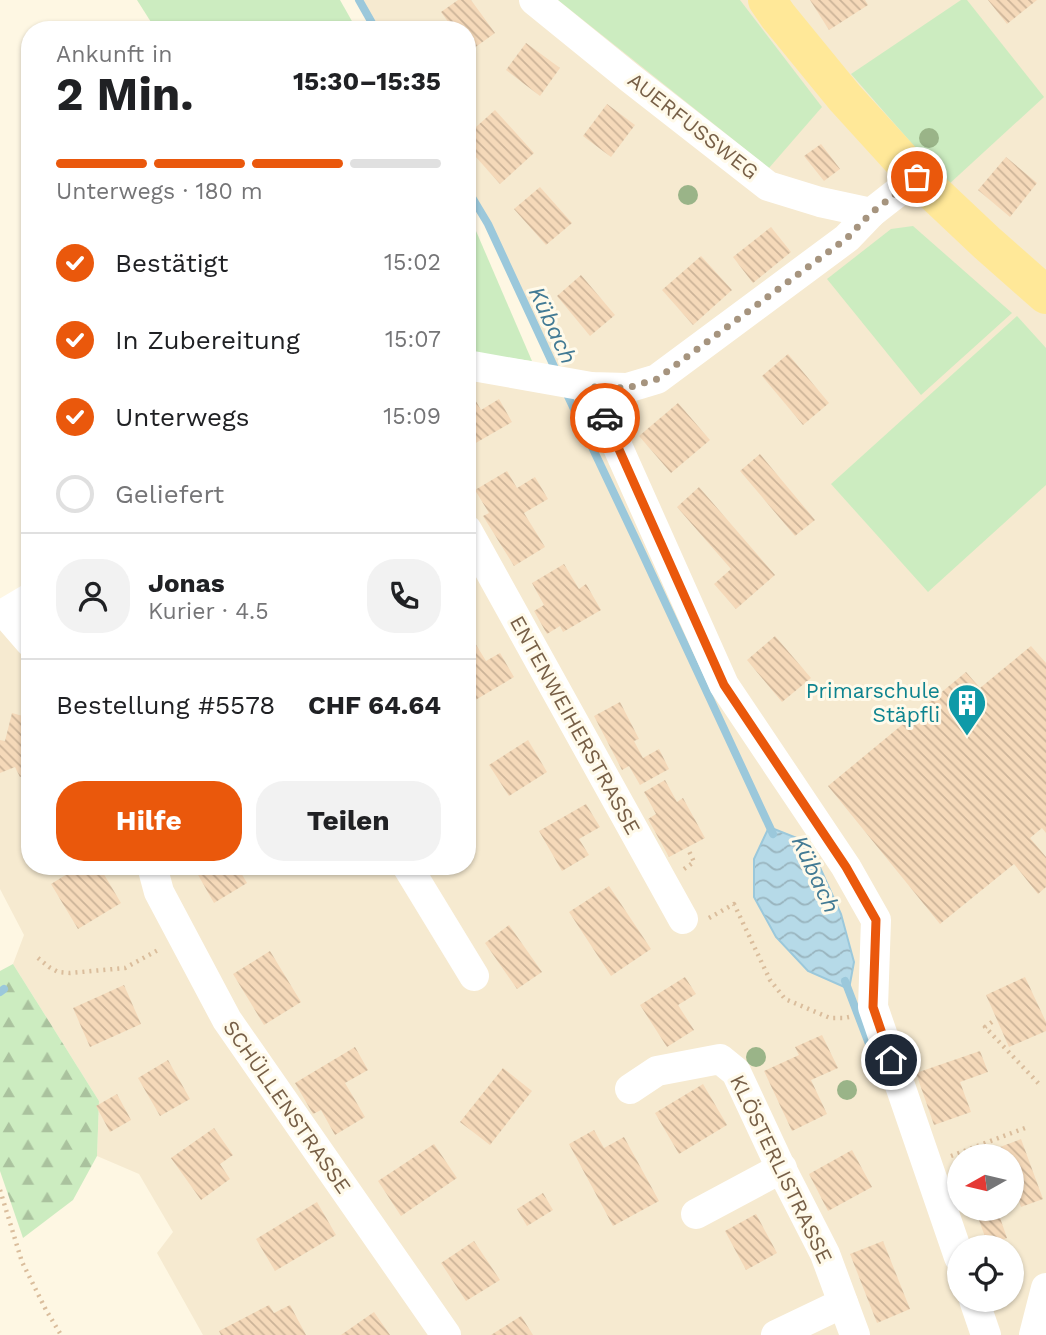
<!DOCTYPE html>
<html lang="de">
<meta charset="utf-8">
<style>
body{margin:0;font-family:"Work Sans",sans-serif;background:#f2f2f2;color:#202124;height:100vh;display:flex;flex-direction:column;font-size:26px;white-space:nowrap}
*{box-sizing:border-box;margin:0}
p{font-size:23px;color:#757577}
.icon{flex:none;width:38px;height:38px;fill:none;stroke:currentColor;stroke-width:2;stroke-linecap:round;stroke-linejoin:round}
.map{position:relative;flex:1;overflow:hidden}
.drawer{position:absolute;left:21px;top:21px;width:455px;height:854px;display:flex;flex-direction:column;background:#fff;border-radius:28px;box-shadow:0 2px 5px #0004}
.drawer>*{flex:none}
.needle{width:46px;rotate:262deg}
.fabs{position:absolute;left:947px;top:1144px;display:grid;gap:14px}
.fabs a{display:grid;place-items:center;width:77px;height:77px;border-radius:50%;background:#fff;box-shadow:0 2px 5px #0004;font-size:35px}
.pin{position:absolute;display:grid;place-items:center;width:60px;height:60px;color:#fff;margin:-30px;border:4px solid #fff;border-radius:50%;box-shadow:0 2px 7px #0007}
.courier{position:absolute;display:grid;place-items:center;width:70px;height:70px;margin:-35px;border:5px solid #ea580c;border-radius:50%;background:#fff;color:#222;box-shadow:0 2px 9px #0007}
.overview em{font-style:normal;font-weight:700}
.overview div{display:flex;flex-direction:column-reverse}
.overview{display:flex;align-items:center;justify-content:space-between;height:119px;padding:0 35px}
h1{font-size:46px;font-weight:700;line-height:52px}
.bar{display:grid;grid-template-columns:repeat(4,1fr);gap:10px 7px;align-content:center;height:84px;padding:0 35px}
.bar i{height:9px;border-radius:5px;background:#e0e0e0}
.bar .selected{background:#ea580c}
.bar p{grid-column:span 4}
.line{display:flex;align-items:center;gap:18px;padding:0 35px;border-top:2px solid #e0e0e0}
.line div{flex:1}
.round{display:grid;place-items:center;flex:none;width:74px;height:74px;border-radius:28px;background:#f2f2f2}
ol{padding:0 35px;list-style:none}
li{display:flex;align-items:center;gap:21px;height:77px}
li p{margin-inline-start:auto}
li .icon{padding:7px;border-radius:50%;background:#ea580c;color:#fff;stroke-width:4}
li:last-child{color:#757577}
li i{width:38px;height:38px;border:4px solid #e0e0e0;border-radius:50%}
.cta{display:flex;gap:14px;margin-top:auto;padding:14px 35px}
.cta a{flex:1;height:80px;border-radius:28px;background:#ea580c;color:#fff;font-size:28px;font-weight:700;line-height:80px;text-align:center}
.cta a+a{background:#f2f2f2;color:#202124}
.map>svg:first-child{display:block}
.residential{fill:#f6ead0;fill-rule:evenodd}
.green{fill:#ccecc0}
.forest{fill:url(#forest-firs)}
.water{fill:url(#water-waves);stroke:#9bc8db;stroke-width:2}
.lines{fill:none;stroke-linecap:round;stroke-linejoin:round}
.stream{stroke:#9bc8db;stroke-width:8}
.building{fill:url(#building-back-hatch)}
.path{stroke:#dabd9c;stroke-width:4.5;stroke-dasharray:2 5;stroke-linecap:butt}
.minor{stroke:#fff;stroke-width:30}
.major{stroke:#ffe898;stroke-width:38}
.tree{fill:#9ab488}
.done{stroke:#a6947e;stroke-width:7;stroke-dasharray:0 12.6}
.route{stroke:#ea580c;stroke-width:9}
.labels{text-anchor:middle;stroke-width:6;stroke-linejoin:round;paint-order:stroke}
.street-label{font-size:21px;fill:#775f47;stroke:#fffaea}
.culture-label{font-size:21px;fill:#0d838f;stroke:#fffaea;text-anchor:end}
.water-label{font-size:23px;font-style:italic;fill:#427a94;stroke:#fffaea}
</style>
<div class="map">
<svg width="1046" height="1335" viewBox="0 0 1046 1335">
<defs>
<pattern id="forest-firs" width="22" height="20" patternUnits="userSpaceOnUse" patternTransform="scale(1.75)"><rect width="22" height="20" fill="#ccecc0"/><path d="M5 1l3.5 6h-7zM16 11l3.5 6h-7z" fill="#aac29e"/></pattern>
<pattern id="water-waves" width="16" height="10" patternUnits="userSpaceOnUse" patternTransform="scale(1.75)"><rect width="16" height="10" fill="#b6dae8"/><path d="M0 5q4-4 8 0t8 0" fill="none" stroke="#99b4be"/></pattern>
<pattern id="building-back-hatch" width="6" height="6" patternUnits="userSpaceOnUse" patternTransform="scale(1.75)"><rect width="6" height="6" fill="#f5d9b9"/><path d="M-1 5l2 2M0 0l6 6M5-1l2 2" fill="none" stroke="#cbb398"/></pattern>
</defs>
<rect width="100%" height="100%" fill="#fef7e3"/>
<path class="residential" d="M359,0H1046V1335H203L157,1253L173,1232L139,1174L97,1156L99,1101L13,964L24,935L0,889V604L30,598V866H467V365L546,379L551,358L488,224L467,189V30H376ZM959,1157H1012V1209H959ZM959,1248H1012V1300H959Z"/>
<g class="green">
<path d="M137,0H340L357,30H156Z"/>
<path d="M558,0H740L822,107L769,168Z"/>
<path d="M961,0H967L1044,97L948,185L851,74Z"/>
<path d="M467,212L470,217L532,361L467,352Z"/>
<path d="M913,226L1012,313L921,395L827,279L891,229Z"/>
<path d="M1017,316L1046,348V485L928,592L831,484Z"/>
</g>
<path class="forest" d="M13,964L99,1101L97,1156L73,1200L23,1238L0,1171V971Z"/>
<path class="water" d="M769,827L797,838L818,863L841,914L854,962L849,989L808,971L776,937L754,897V859Z"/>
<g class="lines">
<g class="stream">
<path d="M359,0L376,30"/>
<path d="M467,189L488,224L558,375"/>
<path d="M565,390L638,544L773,834"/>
<path d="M845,981L879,1070"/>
<path d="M0,992L4,989"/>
<path d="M951,1263L959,1284"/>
</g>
</g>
<g class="building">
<path d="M458,0H471L495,33L470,51L467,48V30H454L441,12Z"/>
<path d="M810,0H865L868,5L829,30Z"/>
<path d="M988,0H1037L1007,24Z"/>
<path d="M526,43L560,68L540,96L506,70Z"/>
<path d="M607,104L635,125L611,157L583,136Z"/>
<path d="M495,110L534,153L500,184L467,147V135Z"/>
<path d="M821,144L840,169L824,181L804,156Z"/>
<path d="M1006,157L1037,183L1010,217L978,190Z"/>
<path d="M540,187L572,223L546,245L514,209Z"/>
<path d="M771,227L791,252L753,283L733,257Z"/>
<path d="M701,256L732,290L693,325L662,290Z"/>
<path d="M581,275L615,315L590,336L557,296Z"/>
<path d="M788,354L829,403L803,425L762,376Z"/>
<path d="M469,389L481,410L499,399L512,422L467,448V390Z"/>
<path d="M678,403L710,440L671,473L639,436Z"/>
<path d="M760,454L815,520L795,536L740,471Z"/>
<path d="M507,471L517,488L535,477L548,499L524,513L545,547L514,566L483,516L489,513L475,490Z"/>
<path d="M699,487L775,575L736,609L714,584L731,569L677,507Z"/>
<path d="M564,564L579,589L586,584L601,610L563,632L560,626L547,634L534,611L544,605L532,583Z"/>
<path d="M775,636L811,678L782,702L747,660Z"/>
<path d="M475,643L486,661L500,653L514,677L467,705V647Z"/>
<path d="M1031,646L1046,663V833L1042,828L1030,838L1046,857V887L1038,894L1014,864L940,924L828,786L966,672L980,688Z"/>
<path d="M620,702L639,739L634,741L643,758L659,749L669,769L640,785L629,766L622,770L594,716Z"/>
<path d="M12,713L30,718V772L20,777L15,767L0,773V740L5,741Z"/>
<path d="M528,740L547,772L509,796L489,765Z"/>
<path d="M665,780L677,802L683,798L705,838L669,857L648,819L656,814L644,792Z"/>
<path d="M586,804L600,827L579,839L589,855L562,871L539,831Z"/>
<path d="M80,866H99L121,903L78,929L51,884Z"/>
<path d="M193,866H237L247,883L214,903Z"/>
<path d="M609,886L651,949L611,976L569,912Z"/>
<path d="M509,925L542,972L517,989L485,943Z"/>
<path d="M270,951L301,1002L264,1025L233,974Z"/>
<path d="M685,977L696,994L678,1005L694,1030L667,1047L640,1005Z"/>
<path d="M1025,977L1046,1022V1031L1009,1047L986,995Z"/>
<path d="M124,985L141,1024L90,1047L73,1008Z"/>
<path d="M822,1035L838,1068L811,1080L827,1114L792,1131L764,1071L799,1055L795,1047Z"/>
<path d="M355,1047L368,1070L345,1083L365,1117L335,1135L321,1110L313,1114L295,1083Z"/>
<path d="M980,1051L988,1072L960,1082L971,1112L934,1125L916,1073Z"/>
<path d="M168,1060L190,1099L160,1116L138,1078Z"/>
<path d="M503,1068L532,1091L490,1145L460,1122Z"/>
<path d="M703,1084L727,1125L679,1154L655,1113Z"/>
<path d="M117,1094L131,1120L110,1132L96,1106Z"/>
<path d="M214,1128L233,1155L220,1164L230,1179L201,1200L171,1158Z"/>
<path d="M594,1130L604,1148L624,1137L659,1201L613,1226L569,1144Z"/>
<path d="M1021,1139L1043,1199L1021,1207L1013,1183L1012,1184V1157H1004L1000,1147Z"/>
<path d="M434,1144L457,1178L401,1216L378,1181Z"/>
<path d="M852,1150L872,1187L828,1211L809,1174Z"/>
<path d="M543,1193L553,1210L527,1226L517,1209Z"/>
<path d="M317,1202L336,1235L275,1271L256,1239Z"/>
<path d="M975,1209H997L1007,1238L988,1245Z"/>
<path d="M756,1214L777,1253L746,1270L725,1231Z"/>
<path d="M474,1241L500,1280L466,1301L441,1263Z"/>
<path d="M883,1241L910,1309L877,1323L850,1254Z"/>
<path d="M269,1305L274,1313L290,1305L306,1335H221L219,1331Z"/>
<path d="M374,1312L390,1335H341Z"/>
<path d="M521,1316L533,1335H491Z"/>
</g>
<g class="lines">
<g class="path">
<path d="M684,869L694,862L689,851"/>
<path d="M709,918L734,904L770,980L785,999L830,1018H844L849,1017"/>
<path d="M38,958L49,967L58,972L70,973L125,968L158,950"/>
<path d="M992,1022L985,1027L1041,1086"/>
<path d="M951,1156L1025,1128"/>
<path d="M0,1190L22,1262L46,1310L61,1335"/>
</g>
<g class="minor">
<path d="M534,0L630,78L768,186L820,202L871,213"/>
<path d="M467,365L591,387L627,388L657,379L847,238L871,213L917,177"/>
<path d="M591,387L724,685L846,867L876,920L873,1007L959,1257"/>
<path d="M467,530L683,919"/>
<path d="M30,598L5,613L30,642"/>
<path d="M152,866L159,892L227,1020L446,1335"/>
<path d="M407,866L474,976"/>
<path d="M630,1089L657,1071L720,1059L736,1072L779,1164L825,1254L855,1335"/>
<path d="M696,1214L782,1168"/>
<path d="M974,1300L986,1335"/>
<path d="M776,1335L843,1303"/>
<path d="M1034,1335L1046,1288"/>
</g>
<path class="major" d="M767,0L778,16L845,98L917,177L987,243L1046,295"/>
</g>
<g class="tree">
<circle cx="929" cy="138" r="10"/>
<circle cx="688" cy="195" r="10"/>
<circle cx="756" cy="1057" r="10"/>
<circle cx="847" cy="1090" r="10"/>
</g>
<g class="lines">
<path class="done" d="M605,418L591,387L627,388L657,379L847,238L871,213L917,177"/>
<path class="route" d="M605,418L724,685L846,867L876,920L873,1007L891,1060"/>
</g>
<defs>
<g id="building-pin" transform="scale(2.0125)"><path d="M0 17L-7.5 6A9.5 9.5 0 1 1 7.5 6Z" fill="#0f9aa8" stroke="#fffaea"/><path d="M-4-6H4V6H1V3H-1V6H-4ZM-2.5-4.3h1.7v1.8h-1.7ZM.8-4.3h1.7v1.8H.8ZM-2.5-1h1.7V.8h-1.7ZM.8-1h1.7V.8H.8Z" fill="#fff"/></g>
</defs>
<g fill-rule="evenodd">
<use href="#building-pin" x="967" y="703"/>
</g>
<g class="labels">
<g class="street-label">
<text transform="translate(693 126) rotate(38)" y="7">AUERFUSSWEG</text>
<text transform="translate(575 725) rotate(61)" y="7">ENTENWEIHERSTRASSE</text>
<text transform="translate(287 1107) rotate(55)" y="7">SCHÜLLENSTRASSE</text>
<text transform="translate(781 1169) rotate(64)" y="7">KLÖSTERLISTRASSE</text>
</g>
<g class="culture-label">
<text x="940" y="698">Primarschule<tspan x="940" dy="24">Stäpfli</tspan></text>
</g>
<g class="water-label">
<text transform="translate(553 325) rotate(65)" y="8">Kübach</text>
<text transform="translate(816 874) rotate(65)" y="8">Kübach</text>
</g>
</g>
</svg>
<div class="fabs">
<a><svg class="needle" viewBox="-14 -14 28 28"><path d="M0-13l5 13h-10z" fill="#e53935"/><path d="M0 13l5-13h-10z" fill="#757577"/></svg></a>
<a><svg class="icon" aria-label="locate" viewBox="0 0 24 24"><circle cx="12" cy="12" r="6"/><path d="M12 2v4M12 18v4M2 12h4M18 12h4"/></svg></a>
</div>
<div class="pin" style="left:917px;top:177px;background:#ea580c"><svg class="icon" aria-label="bag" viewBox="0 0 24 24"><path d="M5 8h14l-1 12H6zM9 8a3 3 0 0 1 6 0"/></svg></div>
<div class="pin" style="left:891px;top:1060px;background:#1f2937"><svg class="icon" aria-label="home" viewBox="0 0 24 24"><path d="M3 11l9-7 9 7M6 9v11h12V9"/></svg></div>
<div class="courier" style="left:605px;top:418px"><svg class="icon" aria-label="car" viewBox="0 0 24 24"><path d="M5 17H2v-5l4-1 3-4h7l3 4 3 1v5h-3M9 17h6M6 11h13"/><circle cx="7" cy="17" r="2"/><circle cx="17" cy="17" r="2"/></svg></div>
<section class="drawer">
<div class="overview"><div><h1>2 Min.</h1><p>Ankunft in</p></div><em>15:30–15:35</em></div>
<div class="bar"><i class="selected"></i><i class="selected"></i><i class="selected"></i><i></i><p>Unterwegs · 180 m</p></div>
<ol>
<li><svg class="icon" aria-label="check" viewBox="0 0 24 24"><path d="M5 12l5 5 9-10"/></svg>Bestätigt<p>15:02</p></li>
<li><svg class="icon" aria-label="check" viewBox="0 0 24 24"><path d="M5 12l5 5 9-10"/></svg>In Zubereitung<p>15:07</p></li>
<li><svg class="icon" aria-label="check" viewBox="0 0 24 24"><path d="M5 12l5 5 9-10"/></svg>Unterwegs<p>15:09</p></li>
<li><i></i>Geliefert</li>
</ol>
<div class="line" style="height:126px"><a class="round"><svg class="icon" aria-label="person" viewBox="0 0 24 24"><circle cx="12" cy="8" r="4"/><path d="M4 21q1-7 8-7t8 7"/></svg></a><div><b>Jonas</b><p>Kurier · 4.5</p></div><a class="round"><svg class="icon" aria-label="phone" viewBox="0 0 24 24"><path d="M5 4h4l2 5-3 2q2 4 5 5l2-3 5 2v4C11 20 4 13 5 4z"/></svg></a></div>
<div class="line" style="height:91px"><div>Bestellung #5578</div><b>CHF 64.64</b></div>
<div class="cta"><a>Hilfe</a><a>Teilen</a></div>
</section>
</div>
